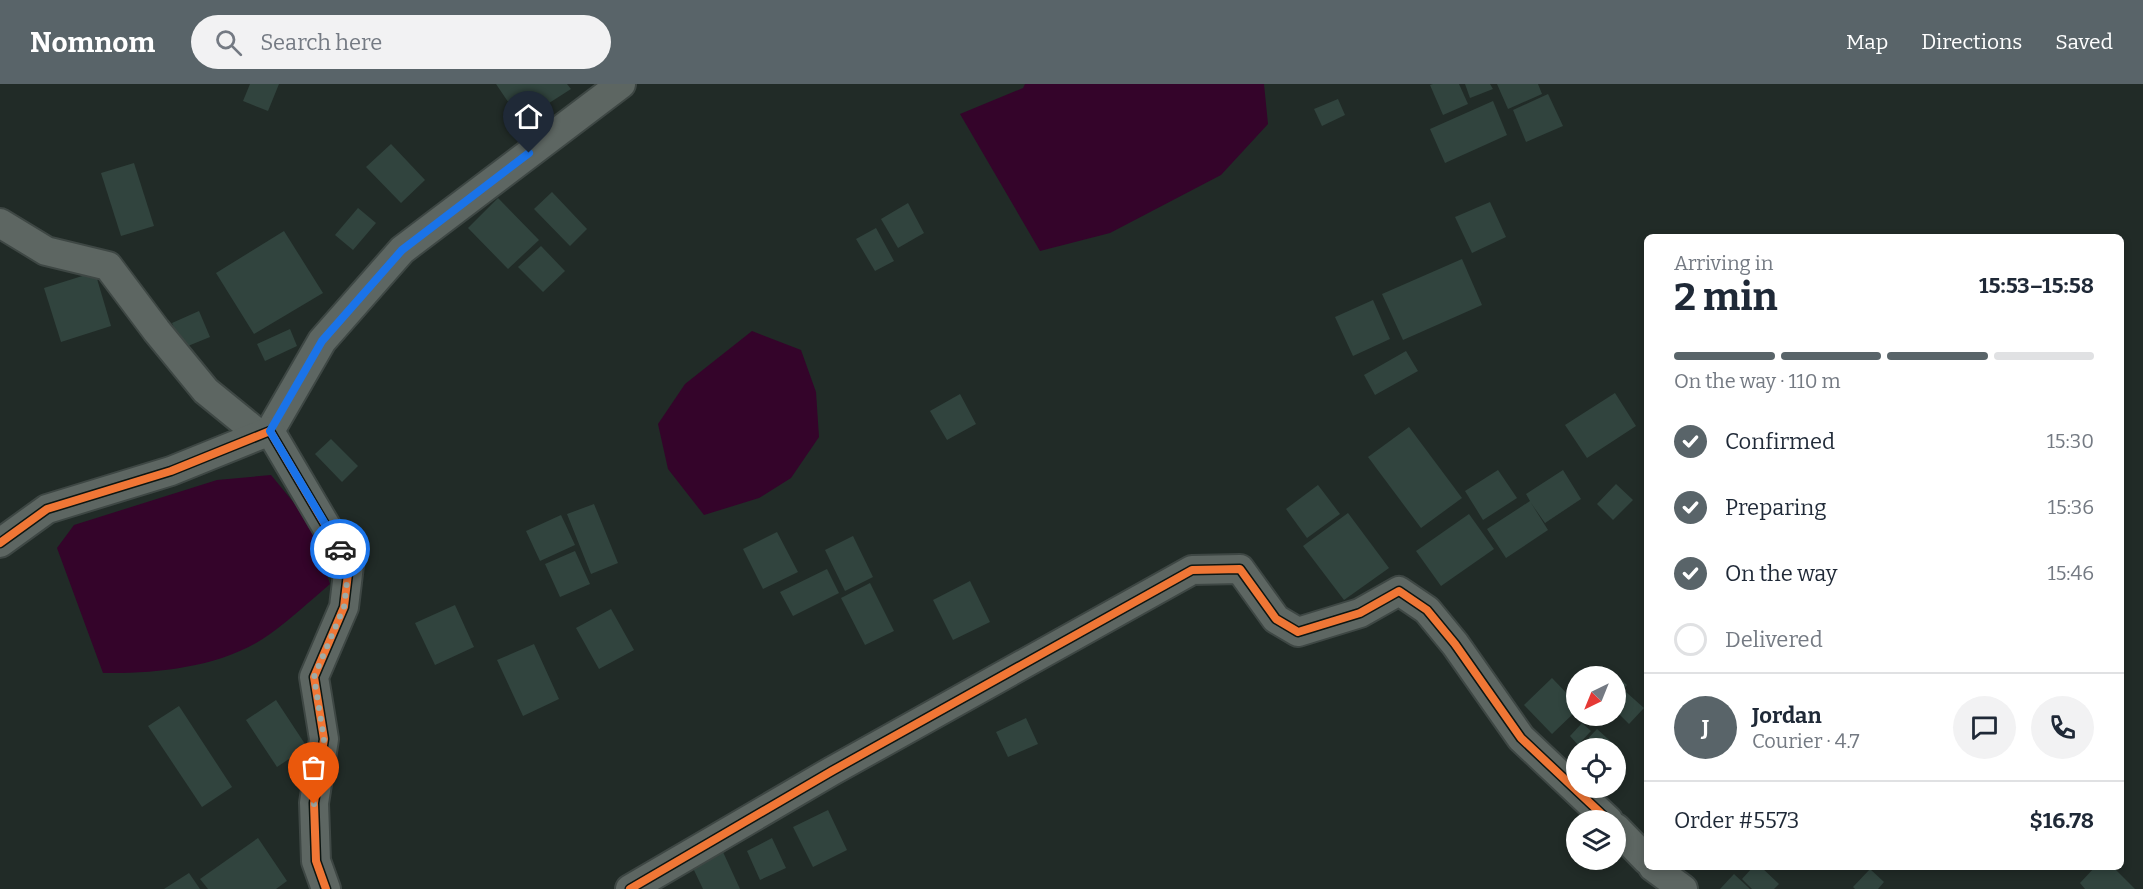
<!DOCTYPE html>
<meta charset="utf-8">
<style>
body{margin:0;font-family:Bitter,serif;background:#f2f2f3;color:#1f2937;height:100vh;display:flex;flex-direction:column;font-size:22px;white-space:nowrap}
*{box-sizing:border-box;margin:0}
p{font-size:20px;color:#747a83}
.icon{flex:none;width:33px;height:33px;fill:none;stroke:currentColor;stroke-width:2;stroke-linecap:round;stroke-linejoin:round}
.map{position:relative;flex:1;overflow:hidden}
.sheet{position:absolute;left:1644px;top:150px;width:480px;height:636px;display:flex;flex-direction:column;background:#fff;border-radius:9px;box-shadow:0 3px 9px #0003}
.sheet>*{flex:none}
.needle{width:39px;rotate:223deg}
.fabs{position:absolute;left:1566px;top:582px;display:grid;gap:12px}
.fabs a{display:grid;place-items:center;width:60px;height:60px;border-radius:50%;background:#fff;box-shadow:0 3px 9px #0003;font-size:30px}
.pin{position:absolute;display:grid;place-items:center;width:51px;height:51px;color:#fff;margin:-62px -26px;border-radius:50% 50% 50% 0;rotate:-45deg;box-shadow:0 0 6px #0007}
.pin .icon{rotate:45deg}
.courier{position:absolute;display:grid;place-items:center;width:60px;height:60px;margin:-30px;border:4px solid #1a73e8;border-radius:50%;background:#fff;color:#222;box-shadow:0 2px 8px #0007}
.overview em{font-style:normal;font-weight:700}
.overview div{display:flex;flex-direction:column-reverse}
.overview{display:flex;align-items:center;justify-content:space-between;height:102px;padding:0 30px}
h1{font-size:39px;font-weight:700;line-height:45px}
.bar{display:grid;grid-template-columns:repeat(4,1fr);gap:9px 6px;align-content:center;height:72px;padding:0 30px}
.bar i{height:8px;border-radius:4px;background:#e0e1e3}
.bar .on{background:#596469}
.bar p{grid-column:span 4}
.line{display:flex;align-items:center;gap:15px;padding:0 30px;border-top:2px solid #e0e1e3}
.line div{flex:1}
.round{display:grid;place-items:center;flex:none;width:63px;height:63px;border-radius:32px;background:#f2f2f3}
ol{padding:0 30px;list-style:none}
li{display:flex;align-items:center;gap:18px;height:66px}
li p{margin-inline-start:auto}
li .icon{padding:6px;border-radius:50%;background:#596469;color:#fff;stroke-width:4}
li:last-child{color:#747a83}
li i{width:33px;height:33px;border:3px solid #e0e1e3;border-radius:50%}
header{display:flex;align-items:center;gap:36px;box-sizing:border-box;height:84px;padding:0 30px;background:#596469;color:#fff}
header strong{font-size:28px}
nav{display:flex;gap:33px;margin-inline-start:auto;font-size:21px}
.search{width:420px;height:54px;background:#f2f2f3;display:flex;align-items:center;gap:15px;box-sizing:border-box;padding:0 21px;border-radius:33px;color:#747a83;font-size:22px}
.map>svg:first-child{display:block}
.water{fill:#34042a}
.building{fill:#31443e}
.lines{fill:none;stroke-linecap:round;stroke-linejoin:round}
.street-casing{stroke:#3e4744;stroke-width:32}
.street{stroke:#5d6662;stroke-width:28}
.cycleway-casing{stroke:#0d1612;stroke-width:11}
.cycleway{stroke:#f07635;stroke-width:8}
.done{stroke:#a0aba6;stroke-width:6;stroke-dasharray:0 10.8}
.route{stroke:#1a73e8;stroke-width:8}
</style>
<header>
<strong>Nomnom</strong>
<div class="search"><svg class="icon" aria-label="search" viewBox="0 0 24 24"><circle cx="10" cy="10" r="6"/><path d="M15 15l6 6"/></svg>Search here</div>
<nav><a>Map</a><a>Directions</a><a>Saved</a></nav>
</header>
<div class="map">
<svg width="2143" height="805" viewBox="0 0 2143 805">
<rect width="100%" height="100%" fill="#212b27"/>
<g class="water">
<path d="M1025,0H1264L1268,40L1221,91L1110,149L1040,167L960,30L1023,4Z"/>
<path d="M752,247L801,266L816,308L819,353L791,394L759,414L704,431L668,385L658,340L685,300Z"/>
<path d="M271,391L309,437L330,500C310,517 291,535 270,550C225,583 157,590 103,589L57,464L74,441L217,396Z"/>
</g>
<g class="building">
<path d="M250,0H279L268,27L243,17Z"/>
<path d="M496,0H567L571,5L521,37Z"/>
<path d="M1433,0H1459L1468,20L1443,31L1430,1Z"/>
<path d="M1465,0H1490L1493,5L1470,14Z"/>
<path d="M1497,0H1538L1542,10L1508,25Z"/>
<path d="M1548,10L1563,42L1526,58L1513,26Z"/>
<path d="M1338,15L1345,31L1322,42L1314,25Z"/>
<path d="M1493,17L1507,51L1445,79L1430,45Z"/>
<path d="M391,60L425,96L401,119L366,83Z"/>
<path d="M134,79L154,142L121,152L101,89Z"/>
<path d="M552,108L587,145L570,162L534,125Z"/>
<path d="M498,114L539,156L508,185L468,144Z"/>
<path d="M1490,118L1506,153L1472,169L1455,133Z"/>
<path d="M908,119L924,149L898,164L881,135Z"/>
<path d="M358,124L376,139L353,166L335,151Z"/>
<path d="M876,144L894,177L875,187L856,155Z"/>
<path d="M284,147L323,209L254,250L216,189Z"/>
<path d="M541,162L565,187L543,208L518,183Z"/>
<path d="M1462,175L1482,221L1403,256L1382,210Z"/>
<path d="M95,188L111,242L61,258L44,204Z"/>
<path d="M1373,216L1390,255L1353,272L1335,233Z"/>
<path d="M199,227L210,253L183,264L172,239Z"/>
<path d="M290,245L297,262L265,277L257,260Z"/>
<path d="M1406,267L1418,287L1375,311L1364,291Z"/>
<path d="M1615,309L1636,342L1587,374L1565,341Z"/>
<path d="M960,310L976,340L947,356L930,327Z"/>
<path d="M1409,343L1462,414L1421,444L1368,373Z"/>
<path d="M331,355L358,382L342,398L315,370Z"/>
<path d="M1498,386L1517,414L1483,436L1465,407Z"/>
<path d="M1563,386L1581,415L1545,439L1531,419L1548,446L1506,474L1487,445L1530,417L1526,410Z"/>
<path d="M1616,400L1633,416L1613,436L1597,420Z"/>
<path d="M1318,401L1340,430L1307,454L1286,425Z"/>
<path d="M594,420L618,479L591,490L567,430Z"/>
<path d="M1348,429L1389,484L1344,516L1303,462Z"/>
<path d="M1469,430L1494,465L1441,502L1416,467Z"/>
<path d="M561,431L575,461L540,477L526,447Z"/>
<path d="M777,448L798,488L763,505L743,465Z"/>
<path d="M853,452L873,493L845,507L825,466Z"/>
<path d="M575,467L590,500L560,513L545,480Z"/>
<path d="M827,485L839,509L793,532L780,508Z"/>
<path d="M970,497L990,538L953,556L933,516Z"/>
<path d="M870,499L894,547L865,561L841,514Z"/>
<path d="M455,521L474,563L435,581L415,539Z"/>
<path d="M611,525L634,566L599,585L576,544Z"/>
<path d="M534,560L559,615L523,632L497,576Z"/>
<path d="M1609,584L1627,601L1616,614V592H1601Z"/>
<path d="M1552,594L1576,619V627L1552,650L1524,621Z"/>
<path d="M1626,608L1644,624L1629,640L1616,627V620Z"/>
<path d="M276,616L307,663L277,683L246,636Z"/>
<path d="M179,622L232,703L202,723L148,642Z"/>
<path d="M1026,634L1038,660L1008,673L996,648Z"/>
<path d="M1582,639L1591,647L1578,661L1570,652Z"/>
<path d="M1597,645L1618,664H1579Z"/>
<path d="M828,726L847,766L813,783L793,743Z"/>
<path d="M258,754L287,797L276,805H208L200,795Z"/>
<path d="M772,754L786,784L760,796L747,767Z"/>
<path d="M723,768L740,805H703L692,782Z"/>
<path d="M1753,783H1761L1779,800L1774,805H1752L1742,795Z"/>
<path d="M2095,783H2113L2135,805H2085L2080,799Z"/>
<path d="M1870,785L1884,798L1878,805H1855L1853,803Z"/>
<path d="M189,789L200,805H164Z"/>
<path d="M1734,790L1750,805H1720Z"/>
</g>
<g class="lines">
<g class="street-casing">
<g id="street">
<path d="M0,139L46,167L108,182L156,246L206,307L260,351"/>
<path d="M270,347L322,257L402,166L621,0"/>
<path d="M0,459L47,425L171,387L270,347L349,481L344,523L314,593L324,655L314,719L316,777L326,805"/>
<path d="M1616,744L1647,776"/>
<path d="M1653,783L1683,805"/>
<path d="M630,805L832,687L1192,486L1240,485L1276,535L1298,548L1360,529L1399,507L1427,526L1455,560L1521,654L1608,736"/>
</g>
</g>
<use href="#street" class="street"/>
<g class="cycleway-casing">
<g id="cycleway">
<path d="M0,459L47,425L171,387L270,347L349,481L344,523L314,593L324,655L314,719L316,777L326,805"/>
<path d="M630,805L832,687L1192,486L1240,485L1276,535L1298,548L1360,529L1399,507L1427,526L1455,560L1521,654L1608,736"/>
</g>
</g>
<use href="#cycleway" class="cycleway"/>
</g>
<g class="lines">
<path class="done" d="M314,720L324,655L314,593L344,523L349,481L340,465"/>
<path class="route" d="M340,465L270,347L322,257L402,166L529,69"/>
</g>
</svg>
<div class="fabs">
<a><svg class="needle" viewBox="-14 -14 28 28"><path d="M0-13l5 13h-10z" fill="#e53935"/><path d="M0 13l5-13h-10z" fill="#747a83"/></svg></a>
<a><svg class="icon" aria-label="locate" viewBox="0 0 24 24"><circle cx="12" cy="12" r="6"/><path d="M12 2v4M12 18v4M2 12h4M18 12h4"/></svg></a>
<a><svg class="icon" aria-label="layers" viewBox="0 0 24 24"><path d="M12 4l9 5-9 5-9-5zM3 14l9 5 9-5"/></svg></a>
</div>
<div class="pin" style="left:314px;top:720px;background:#ea580c"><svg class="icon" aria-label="bag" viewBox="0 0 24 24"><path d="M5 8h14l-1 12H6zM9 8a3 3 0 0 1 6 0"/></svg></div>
<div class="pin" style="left:529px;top:69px;background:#1f2937"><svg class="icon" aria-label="home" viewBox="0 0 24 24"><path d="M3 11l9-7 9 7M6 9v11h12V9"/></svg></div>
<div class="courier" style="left:340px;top:465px"><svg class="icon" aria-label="car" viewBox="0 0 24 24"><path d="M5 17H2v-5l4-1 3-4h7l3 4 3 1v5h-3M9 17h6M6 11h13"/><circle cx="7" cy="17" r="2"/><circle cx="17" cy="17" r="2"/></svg></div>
<section class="sheet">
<div class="overview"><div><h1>2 min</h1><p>Arriving in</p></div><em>15:53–15:58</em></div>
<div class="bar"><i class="on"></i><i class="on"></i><i class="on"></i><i></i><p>On the way · 110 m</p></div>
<ol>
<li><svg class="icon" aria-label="check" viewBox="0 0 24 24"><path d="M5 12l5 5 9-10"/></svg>Confirmed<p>15:30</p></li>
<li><svg class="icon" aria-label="check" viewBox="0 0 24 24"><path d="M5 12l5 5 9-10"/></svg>Preparing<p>15:36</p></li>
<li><svg class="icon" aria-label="check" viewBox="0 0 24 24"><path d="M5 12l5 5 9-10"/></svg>On the way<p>15:46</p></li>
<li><i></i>Delivered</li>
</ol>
<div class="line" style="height:108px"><b class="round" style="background:#596469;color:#fff">J</b><div><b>Jordan</b><p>Courier · 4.7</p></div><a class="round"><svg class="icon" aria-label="chat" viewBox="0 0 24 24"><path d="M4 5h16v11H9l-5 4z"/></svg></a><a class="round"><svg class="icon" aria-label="phone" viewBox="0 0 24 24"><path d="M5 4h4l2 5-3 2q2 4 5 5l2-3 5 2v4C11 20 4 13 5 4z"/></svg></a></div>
<div class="line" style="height:78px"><div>Order #5573</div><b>$16.78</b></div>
</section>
</div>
